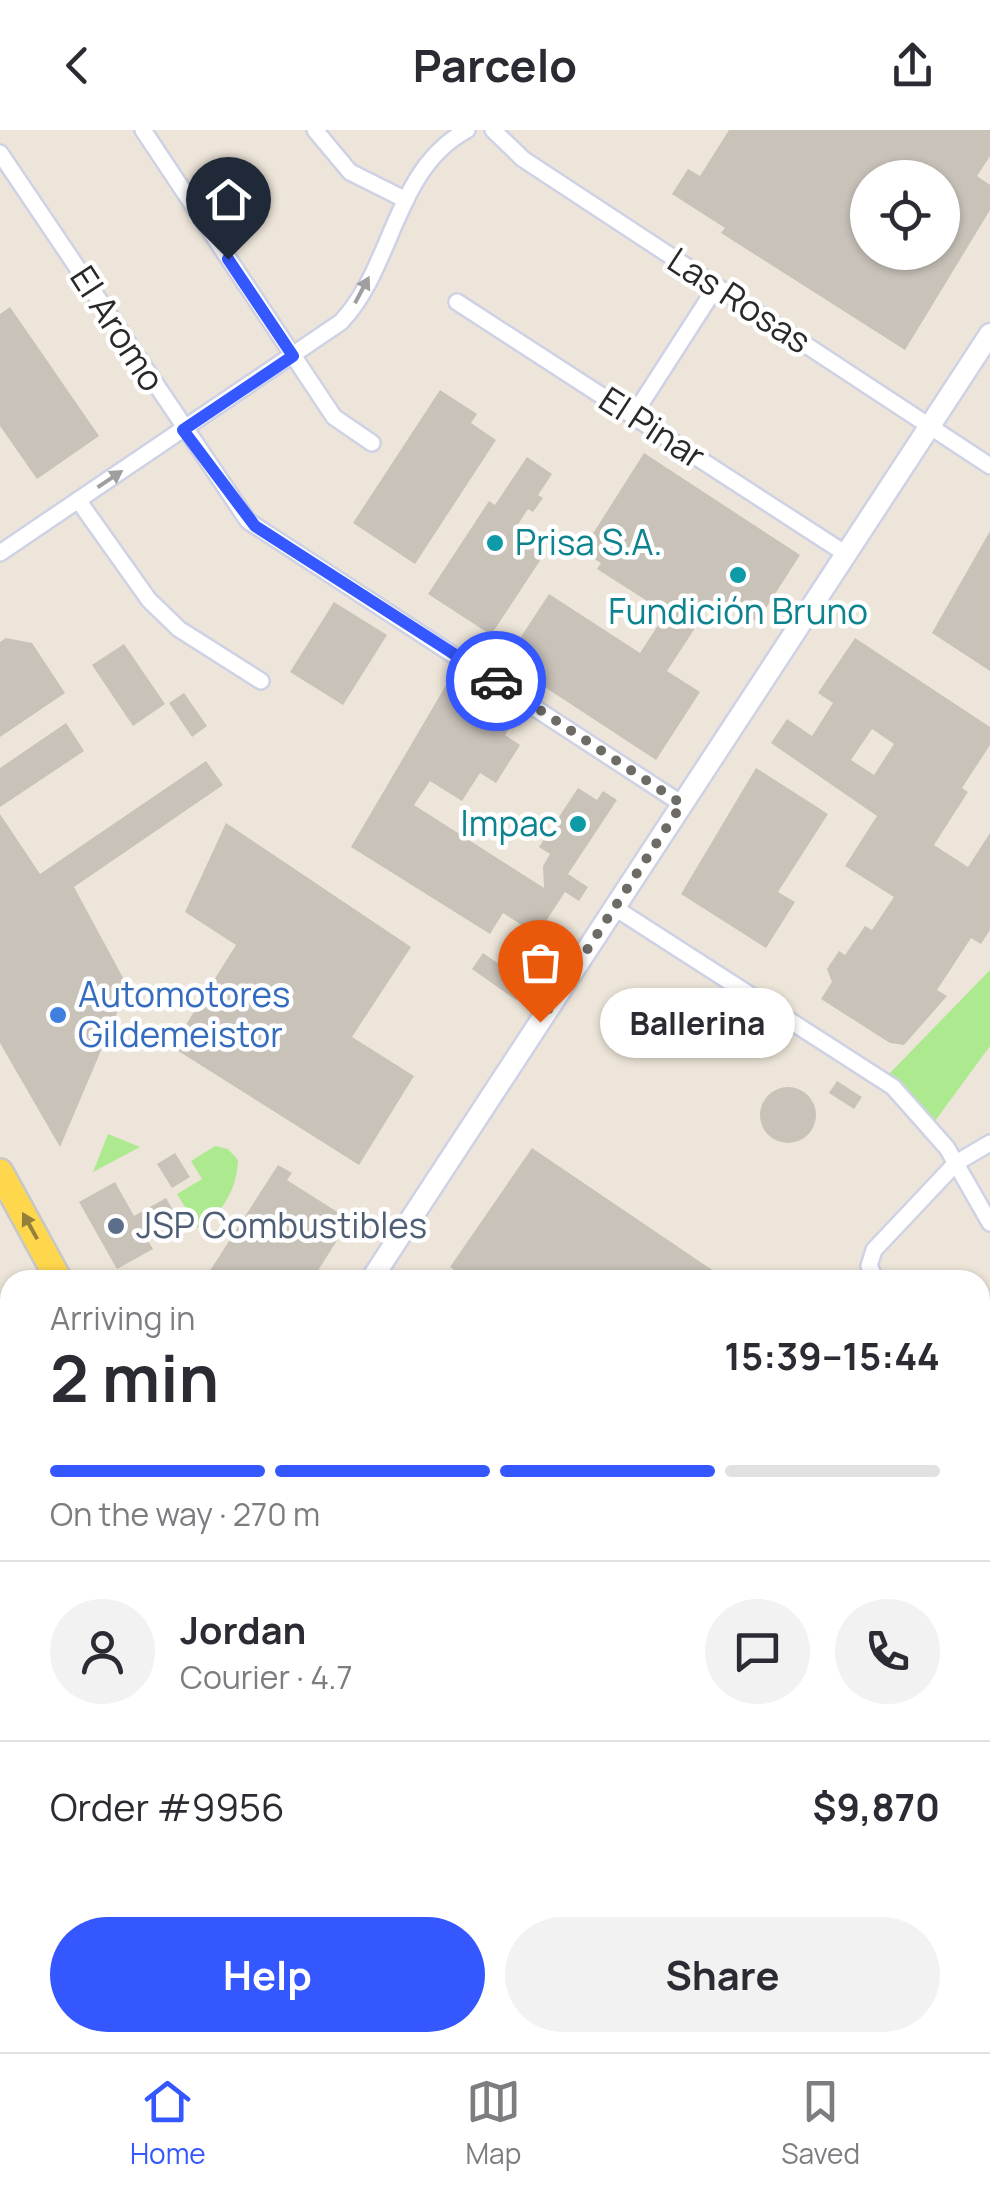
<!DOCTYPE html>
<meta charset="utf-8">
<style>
body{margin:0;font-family:Manrope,sans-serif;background:#f2f2f3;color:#2b2b33;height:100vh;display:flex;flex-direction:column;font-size:38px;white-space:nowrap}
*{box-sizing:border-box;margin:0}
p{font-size:32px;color:#7c7c81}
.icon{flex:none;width:55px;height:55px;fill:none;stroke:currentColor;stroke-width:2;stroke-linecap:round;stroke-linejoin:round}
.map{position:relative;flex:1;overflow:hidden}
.side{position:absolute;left:0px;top:1140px;width:990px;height:782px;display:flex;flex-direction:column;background:#fff;border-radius:30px 30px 0 0;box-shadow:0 2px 8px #0004}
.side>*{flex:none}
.tools{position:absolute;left:850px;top:30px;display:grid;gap:20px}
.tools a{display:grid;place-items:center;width:110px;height:110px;border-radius:50%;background:#fff;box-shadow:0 2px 8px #0004;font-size:50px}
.pin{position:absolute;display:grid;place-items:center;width:85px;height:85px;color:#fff;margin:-102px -42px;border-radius:50% 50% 50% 0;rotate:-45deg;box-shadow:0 0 10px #0007}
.pin .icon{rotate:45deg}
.courier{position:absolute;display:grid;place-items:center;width:100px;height:100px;margin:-50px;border:8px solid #3457ff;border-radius:50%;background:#fff;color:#222;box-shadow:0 2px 12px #0007}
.bubble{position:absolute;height:70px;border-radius:35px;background:#fff;box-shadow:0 2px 8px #0004;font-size:32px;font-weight:700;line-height:70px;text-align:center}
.overview em{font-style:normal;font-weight:700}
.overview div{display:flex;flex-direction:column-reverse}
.overview{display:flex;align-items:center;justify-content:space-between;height:170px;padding:0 50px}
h1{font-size:65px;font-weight:700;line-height:75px}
.bar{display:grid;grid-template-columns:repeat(4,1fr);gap:15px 10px;align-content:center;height:120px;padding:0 50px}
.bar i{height:12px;border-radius:8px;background:#e1e1e2}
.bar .selected{background:#3457ff}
.bar p{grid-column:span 4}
.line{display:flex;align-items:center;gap:25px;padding:0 50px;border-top:2px solid #e1e1e2}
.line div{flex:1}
.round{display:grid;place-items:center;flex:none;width:105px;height:105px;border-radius:52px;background:#f2f2f3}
.button{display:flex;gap:20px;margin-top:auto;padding:20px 50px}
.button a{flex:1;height:115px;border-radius:60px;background:#3457ff;color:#fff;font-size:40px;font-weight:700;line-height:115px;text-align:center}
.button a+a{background:#f2f2f3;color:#2b2b33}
header{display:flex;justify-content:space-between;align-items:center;height:130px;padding:0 50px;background:#fff;font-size:45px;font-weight:700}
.tab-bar{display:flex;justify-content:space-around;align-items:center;height:140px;border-top:2px solid #e1e1e2;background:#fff;font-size:28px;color:#7c7c81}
.tab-bar a{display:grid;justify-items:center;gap:5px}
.tab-bar .selected{color:#3457ff}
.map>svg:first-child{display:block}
.green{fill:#adea8f}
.building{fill:#c8c2b9;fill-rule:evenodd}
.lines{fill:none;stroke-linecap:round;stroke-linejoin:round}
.minor-casing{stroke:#ced2e4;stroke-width:20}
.tertiary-casing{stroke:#ced2e4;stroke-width:25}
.primary-casing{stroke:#c7c7c7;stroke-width:30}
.minor{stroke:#fff;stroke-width:15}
.tertiary{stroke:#fff;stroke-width:20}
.primary{stroke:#ffd74c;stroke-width:25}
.oneway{fill:#9f9f9f}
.oneway2{fill:#94803a}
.done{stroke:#6e6b67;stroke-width:10;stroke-dasharray:0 18}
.route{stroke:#3457ff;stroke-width:12}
.culture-dot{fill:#0f9aa8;stroke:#fff;stroke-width:4}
.shop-dot{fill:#3f7fe0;stroke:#fff;stroke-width:4}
.service-dot{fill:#5c6f8a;stroke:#fff;stroke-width:4}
.labels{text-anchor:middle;stroke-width:9;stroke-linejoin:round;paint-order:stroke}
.street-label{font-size:35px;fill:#292929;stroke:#fff}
.culture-label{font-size:35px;fill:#0d838f;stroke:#fff;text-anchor:start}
.shop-label{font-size:35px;fill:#366cbe;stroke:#fff;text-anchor:start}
.service-label{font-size:35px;fill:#4e5e75;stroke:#fff;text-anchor:start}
</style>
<header><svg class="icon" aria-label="back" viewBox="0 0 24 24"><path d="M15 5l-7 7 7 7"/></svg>Parcelo<svg class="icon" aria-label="share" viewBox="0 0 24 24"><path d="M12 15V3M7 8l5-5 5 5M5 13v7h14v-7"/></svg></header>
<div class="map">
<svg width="990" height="1922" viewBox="0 0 990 1922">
<rect width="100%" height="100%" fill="#ede5d9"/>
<g class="green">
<path d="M990,840V916L935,991L889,944Z"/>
<path d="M108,1004L140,1017L93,1042Z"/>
<path d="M215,1016L228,1019L238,1030C237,1059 223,1083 198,1098L177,1064L202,1049L191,1031Z"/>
<path d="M8,1384L10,1539L0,1550V1387Z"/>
</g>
<g class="building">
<path d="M729,0H990V26L977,46L990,55V80L905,220L721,103L725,98L672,64L688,39L700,46ZM868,48H942V122H868Z"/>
<path d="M10,177L99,306L37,349L0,296V184Z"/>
<path d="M440,260L477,284L471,293L496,310L415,434L353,393Z"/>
<path d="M644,323L800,425L757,492L716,466L667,541L700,562L656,630L505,531L549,464L640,523L666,483L597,439L601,433L582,421Z"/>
<path d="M527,327L552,344L538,365L543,368L533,382L528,379L513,402L545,423L491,505L428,464L489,371L495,375Z"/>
<path d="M990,401V541L932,503Z"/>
<path d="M334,472L387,505L343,575L290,542Z"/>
<path d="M6,508L32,513L65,563L0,607V512Z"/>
<path d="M855,508L990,597V615L962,658L968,662L934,715L968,737L990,703V800L981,814L971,808L937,860L947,866L904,915L890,913L821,869L832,852L827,839L839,821L845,825L865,796L872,800L894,767L845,736L877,686L771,613L787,589L812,606L833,573L818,563ZM872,599L894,614L874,645L851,630Z"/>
<path d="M124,514L165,574L133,596L92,535Z"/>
<path d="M449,550L514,590L505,605L520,615L496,653L480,643L462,671L430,651L414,675L544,758L543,736L550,724L539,717L578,658L597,670L603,661L617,670L568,744L588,757L579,771L565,762L537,805L503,783L490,804L351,717Z"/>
<path d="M184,563L207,596L192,607L169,573Z"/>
<path d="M66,593L84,621L0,677V638Z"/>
<path d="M206,631L223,655L74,757L128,857L60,1017L0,913V684L40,744Z"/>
<path d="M756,638L828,684L778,762L795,772L766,818L681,764Z"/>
<path d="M226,693L411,817L352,907L414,946L359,1035L172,917L236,815L185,782Z"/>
<path d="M483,823L528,854L516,870L472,839Z"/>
<path d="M837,951L862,967L854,979L829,963Z"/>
<circle cx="788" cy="985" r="28"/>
<path d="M532,1018L727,1150H468L450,1137Z"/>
<path d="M175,1023L190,1047L172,1058L157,1034Z"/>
<path d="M278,1035L292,1043L287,1050L350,1090L312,1150H204Z"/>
<path d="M115,1052L134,1086L166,1068L180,1092L148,1111L153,1119L117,1139L79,1072Z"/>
</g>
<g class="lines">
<g class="minor-casing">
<g id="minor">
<path d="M143,0L334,287L372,313"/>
<path d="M315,0L350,42L406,70"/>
<path d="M493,0L523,29L990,336"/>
<path d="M0,23L248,391L682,674"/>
<path d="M457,172L846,424"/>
<path d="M633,286L716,157"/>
<path d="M78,370L149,470L179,499L261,551"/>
<path d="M0,423L341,192C394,136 394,39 467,0"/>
<path d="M615,778L893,957L947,1018L990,1093"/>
<path d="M876,1150L869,1136L874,1120L956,1033L990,1013"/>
<path d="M980,1237L990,1232"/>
<path d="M980,1340L990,1358"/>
<path d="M0,1646L10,1640"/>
<path d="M0,1682L10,1677"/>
<path d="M0,1917L3,1922"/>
<path d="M178,1922L195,1912"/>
</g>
</g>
<g class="tertiary-casing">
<path id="tertiary" d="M371,1150L990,204"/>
</g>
<g class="primary-casing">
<g id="primary">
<path d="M0,1042L59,1150"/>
<path d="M0,1205L10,1223"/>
<path d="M980,1565L990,1560"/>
<path d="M980,1611L990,1605"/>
<path d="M395,1912L402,1922"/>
<path d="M423,1922L433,1912"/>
<path d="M473,1922L483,1912"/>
</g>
</g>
<use href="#minor" class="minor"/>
<use href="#tertiary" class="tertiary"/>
<use href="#primary" class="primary"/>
</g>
<defs><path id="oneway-solid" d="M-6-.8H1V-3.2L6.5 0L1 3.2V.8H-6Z" transform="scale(2.5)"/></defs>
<g class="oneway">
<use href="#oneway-solid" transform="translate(362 160) rotate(-62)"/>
<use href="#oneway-solid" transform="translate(110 349) rotate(-34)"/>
</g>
<use class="oneway2" href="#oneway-solid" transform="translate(30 1096) rotate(-119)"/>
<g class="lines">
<path class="done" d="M496,551L682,674L540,892"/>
<path class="route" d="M228,129L293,226L183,300L255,396L496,551"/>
</g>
<g class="culture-dot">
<circle cx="495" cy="413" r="10"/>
<circle cx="738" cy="445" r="10"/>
<circle cx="578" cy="694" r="10"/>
</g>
<circle class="shop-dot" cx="58" cy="885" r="10"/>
<circle class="service-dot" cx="116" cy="1096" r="10"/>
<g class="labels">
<g class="street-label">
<text transform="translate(739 171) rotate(33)" y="12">Las Rosas</text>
<text transform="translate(117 199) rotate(57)" y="12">El Aromo</text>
<text transform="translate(652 298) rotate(33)" y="12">El Pinar</text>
</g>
<g class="culture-label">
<text x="515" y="425">Prisa S.A.</text>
<text x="738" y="494" text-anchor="middle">Fundición Bruno</text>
<text x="558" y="706" text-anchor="end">Impac</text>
</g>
<g class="shop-label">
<text x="78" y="877">Automotores<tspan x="78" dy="40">Gildemeistor</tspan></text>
</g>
<g class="service-label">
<text x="136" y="1108">JSP Combustibles</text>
</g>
</g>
</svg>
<div class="tools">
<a><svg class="icon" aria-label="locate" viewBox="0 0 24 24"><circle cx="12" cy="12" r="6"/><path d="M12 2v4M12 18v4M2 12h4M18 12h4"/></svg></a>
</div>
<div class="pin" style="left:540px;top:892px;background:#ea580c"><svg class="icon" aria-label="bag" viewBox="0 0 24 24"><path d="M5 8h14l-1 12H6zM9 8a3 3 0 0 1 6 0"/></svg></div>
<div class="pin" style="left:228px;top:129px;background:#1f2937"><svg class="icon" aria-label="home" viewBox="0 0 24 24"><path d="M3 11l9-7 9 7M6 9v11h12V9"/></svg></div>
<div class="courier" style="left:496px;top:551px"><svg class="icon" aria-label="car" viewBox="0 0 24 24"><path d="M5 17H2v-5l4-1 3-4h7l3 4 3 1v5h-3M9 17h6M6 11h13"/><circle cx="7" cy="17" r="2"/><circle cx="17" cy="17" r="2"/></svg></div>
<div class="bubble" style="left:600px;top:858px;width:195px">Ballerina</div>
<section class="side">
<div class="overview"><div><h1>2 min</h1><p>Arriving in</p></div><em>15:39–15:44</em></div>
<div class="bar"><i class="selected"></i><i class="selected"></i><i class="selected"></i><i></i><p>On the way · 270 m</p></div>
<div class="line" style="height:180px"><a class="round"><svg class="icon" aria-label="person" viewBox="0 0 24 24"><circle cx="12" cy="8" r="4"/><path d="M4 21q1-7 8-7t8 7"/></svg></a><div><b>Jordan</b><p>Courier · 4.7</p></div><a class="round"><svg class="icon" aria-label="chat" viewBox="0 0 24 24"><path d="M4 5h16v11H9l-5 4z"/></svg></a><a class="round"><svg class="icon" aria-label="phone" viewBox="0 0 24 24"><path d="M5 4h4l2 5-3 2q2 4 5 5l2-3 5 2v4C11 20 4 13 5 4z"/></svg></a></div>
<div class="line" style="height:130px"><div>Order #9956</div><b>$9,870</b></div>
<div class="button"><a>Help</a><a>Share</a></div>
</section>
</div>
<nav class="tab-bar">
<a class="selected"><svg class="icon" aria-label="home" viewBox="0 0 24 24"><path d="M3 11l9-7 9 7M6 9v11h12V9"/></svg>Home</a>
<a><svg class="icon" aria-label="map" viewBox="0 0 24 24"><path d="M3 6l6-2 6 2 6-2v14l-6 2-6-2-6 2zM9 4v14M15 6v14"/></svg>Map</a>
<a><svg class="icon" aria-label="saved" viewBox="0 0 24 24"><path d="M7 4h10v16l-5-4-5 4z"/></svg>Saved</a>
</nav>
